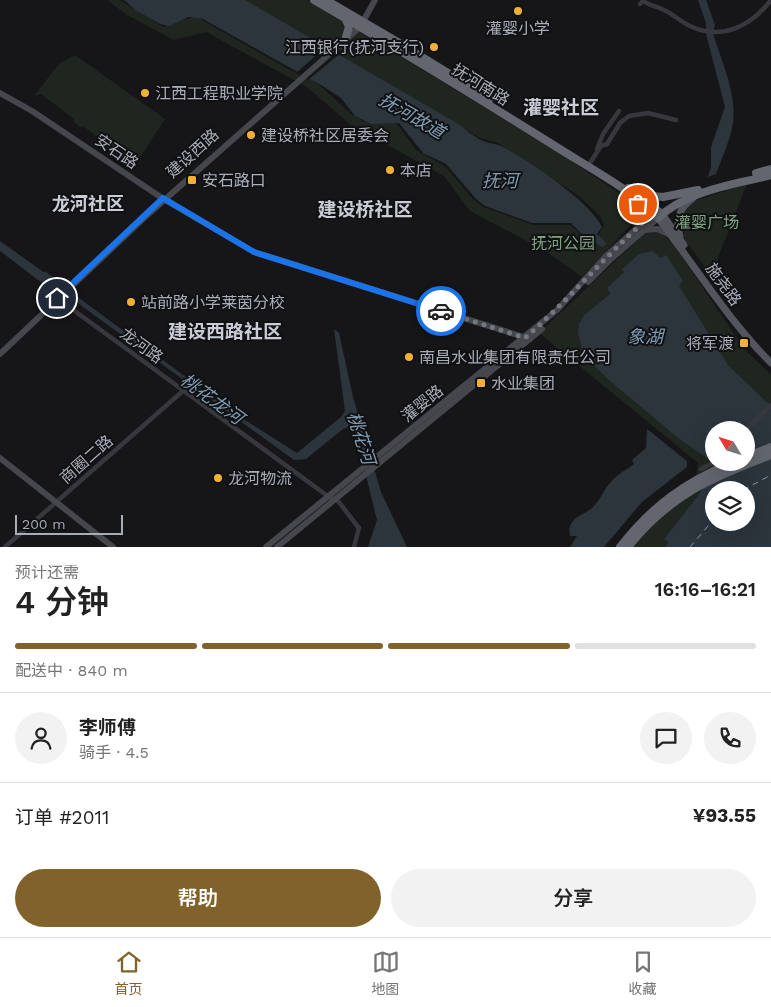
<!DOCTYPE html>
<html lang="zh">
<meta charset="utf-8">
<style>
body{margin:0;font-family:"Work Sans","Noto Sans SC",sans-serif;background:#f2f2f2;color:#222;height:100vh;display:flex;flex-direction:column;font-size:19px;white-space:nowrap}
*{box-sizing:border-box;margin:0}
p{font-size:16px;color:#767676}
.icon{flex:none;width:28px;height:28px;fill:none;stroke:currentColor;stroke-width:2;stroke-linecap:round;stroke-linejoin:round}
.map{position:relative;height:547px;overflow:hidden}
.sheet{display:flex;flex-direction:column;background:#fff;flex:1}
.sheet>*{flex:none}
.needle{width:32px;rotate:308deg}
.tools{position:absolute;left:705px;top:421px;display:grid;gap:10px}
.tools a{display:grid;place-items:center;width:50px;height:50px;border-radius:50%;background:#fff;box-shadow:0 5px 20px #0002;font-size:25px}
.scale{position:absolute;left:15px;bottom:12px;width:108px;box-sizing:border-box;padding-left:5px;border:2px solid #a8adb8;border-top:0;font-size:14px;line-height:18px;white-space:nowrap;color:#a8adb8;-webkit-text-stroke:4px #111113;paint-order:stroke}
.pin{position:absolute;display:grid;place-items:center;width:42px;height:42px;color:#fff;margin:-21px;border:2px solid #fff;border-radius:50%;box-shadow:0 1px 5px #0007}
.courier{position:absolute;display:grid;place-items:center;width:50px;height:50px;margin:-25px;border:4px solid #1a73e8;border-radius:50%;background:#fff;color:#222;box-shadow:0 1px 6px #0007}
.head em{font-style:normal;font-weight:600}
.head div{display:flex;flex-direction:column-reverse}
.head{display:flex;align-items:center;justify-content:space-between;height:85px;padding:0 15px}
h1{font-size:32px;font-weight:600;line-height:38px}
.bar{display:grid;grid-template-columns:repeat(4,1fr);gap:8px 5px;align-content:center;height:60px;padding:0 15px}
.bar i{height:6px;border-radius:4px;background:#e0e0e0}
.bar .selected{background:#80622a}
.bar p{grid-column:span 4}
.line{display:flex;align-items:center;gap:12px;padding:0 15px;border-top:1px solid #e0e0e0}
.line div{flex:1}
.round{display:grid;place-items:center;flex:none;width:52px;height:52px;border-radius:26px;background:#f2f2f2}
.primary-button{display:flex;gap:10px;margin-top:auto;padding:10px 15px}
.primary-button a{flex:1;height:58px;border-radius:30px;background:#80622a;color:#fff;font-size:20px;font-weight:600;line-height:58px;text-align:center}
.primary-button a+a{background:#f2f2f2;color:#222}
.tab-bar{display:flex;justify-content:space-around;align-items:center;height:70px;border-top:1px solid #e0e0e0;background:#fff;font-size:14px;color:#767676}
.tab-bar a{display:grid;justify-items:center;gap:2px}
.tab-bar .selected{color:#80622a}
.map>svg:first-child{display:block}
.green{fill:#1e261f}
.water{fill:#2c353c;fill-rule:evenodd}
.pier{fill:#161618}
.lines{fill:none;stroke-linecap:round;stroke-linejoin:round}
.river{stroke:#2c353c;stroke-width:6}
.ferry{stroke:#7f9bb3;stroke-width:1;stroke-dasharray:6 5;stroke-linecap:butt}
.street{stroke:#37383d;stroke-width:4.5}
.secondary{stroke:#45474d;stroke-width:6}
.primary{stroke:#53555c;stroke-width:7}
.highway{stroke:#63666e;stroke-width:8}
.done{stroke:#757880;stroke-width:5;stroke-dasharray:0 9}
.route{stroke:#1a73e8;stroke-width:6}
.poi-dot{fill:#f2b134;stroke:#111113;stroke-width:2}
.labels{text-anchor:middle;stroke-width:4;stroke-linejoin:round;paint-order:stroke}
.poi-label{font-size:16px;fill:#a8adb8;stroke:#111113;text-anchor:start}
.street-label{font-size:16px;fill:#a8adb8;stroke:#111113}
.park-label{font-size:16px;fill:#7fa381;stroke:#111113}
.water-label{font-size:18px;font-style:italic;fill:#7f9bb3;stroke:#111113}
.neighbourhood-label{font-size:18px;font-weight:bold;fill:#c9ccd4;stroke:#111113}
.quarter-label{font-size:19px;font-weight:bold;fill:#c9ccd4;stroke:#111113}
</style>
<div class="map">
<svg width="771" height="547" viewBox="0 0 771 547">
<rect width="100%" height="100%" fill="#161618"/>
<g class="green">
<path d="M107,0H120L163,27L175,21L197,17L288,69L315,81L350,113L364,122L395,121L416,150L445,166L472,198L483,207L534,225H571L590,244L599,234L604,225L600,216L579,196L498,143L480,138L242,0H307L547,145L633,202L637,218L582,277L544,250L470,211L444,176L351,125L307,87L206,32L174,40L127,15Z"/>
<path d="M75,55L165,119L133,168L113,155L116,151L83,126L80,127L73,121L74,119L41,94L34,96L59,64Z"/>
<path d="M747,184L711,275L684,239L683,215L691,202Z"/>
<path d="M659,232L672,242L745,350L771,375V406L728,365L660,258L628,264L622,269L624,272L607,288L610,294L584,315V356C626,397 672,433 720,467L664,539L668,542L665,547H622L695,483L698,463L539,333L645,233Z"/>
</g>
<g class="water">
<path d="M124,0H245L460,125C466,130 472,135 479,139C485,143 494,143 501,146C526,158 592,203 602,227L597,234L607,244L602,247L592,240L589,242L571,223H532L485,206L476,199L446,164L423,153L399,123L371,124L355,116L341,98L321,85L203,19L188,17L169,26L160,24L137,11Z"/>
<path d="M698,0H706L715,25L713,33C721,60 737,94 733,123C730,141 722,157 716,174L708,177L711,167V147L725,107L706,34V23Z"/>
<path d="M0,241L49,276L54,284L50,289L0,251Z"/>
<path d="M653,251L660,258L666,255L683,281L679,286L728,365L771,406V547H665L668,542L664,539L720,467L678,438L610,381L584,356L578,333L579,324L584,315L610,294L607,288L624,272L622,269L639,254ZM714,430H746V462H714ZM714,490H746V522H714Z"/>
<path d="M71,292L237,415L297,453L341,417L345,411L334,329L339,333L353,397L381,492L407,547H368L377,520L355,431L349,427L343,429L306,459L294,460L79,304Z"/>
<path d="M647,429L687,461V467L642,502L604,547H570L577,536H570C569,529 569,526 573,521C577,516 586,513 592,508C602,498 602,492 610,483C616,475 626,470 634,464L632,460L646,448Z"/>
</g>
<path class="pier" d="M329,44L342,52L308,80L296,73Z"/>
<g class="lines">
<path class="river" d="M45,275L65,290"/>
<g class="ferry">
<path d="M743,490L771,475"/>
<path d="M690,547L714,519"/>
</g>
<g class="street">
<path d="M640,4L643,1C652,7 657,6 664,10C673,14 681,22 690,26C722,41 751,26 771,0"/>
<path d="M597,149L603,134L619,111"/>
<path d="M590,163L601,146L607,144L620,123L629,116L648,113L676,120"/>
<path d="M57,298L329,497L338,501L359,528L354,547"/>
<path d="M746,430L771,405"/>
<path d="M701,469L714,462"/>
<path d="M5,547L184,390"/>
</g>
<g class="secondary">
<path d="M0,93L32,111L165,200L254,252L530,339"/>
<path d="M634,198L640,211L638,226"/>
<path d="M644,230L658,229L670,235"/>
<path d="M588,282L610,260L658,218"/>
<path d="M0,354L144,218L360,27L375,0"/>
<path d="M0,458L113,547"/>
<path d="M266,547L557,310L606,256L654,213"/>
<path d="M277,547L542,329"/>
</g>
<g class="primary">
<path d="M662,214L684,245"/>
<path d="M658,218C695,266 728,320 771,363"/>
<path d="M680,236C675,220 680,207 693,198"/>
</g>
<g class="highway">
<path d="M314,0C395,47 475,96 555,146C586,166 634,191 658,218C687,190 734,185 771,175"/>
<path d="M326,0L401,44"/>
<path d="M345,18L349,27L346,37"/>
<path d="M417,54L490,99"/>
<path d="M756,173L771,169"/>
<path d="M628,188L662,214"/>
<path d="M641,195L663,197L698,190"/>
<path d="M746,457L771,447"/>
<path d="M620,547C654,504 683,484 733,462"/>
<path d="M628,547C670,495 710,478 771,455"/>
</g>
</g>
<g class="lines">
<path class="done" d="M441,311L525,338C571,298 608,252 654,213L634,198L638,204"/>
<path class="route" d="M57,298L163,198L254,252L441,311"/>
</g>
<g class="poi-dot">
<circle cx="518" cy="11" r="5"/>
<circle cx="434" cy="47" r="5"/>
<circle cx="145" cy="93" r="5"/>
<circle cx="251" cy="135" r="5"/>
<circle cx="390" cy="170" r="5"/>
<rect x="187" y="175" width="10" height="10" rx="2.5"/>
<circle cx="131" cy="302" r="5"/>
<rect x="739" y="338" width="10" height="10" rx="2.5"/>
<circle cx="409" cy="357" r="5"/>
<rect x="476" y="378" width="10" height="10" rx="2.5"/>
<circle cx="218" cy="478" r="5"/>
</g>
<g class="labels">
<g class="poi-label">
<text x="518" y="34" text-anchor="middle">灌婴小学</text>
<text x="424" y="53" text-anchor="end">江西银行(抚河支行)</text>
<text x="155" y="99">江西工程职业学院</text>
<text x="261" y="141">建设桥社区居委会</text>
<text x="400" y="176">本店</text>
<text x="202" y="186">安石路口</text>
<text x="141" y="308">站前路小学莱茵分校</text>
<text x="734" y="349" text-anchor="end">将军渡</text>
<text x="419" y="363">南昌水业集团有限责任公司</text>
<text x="491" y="389">水业集团</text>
<text x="228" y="484">龙河物流</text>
</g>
<g class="street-label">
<text transform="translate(481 84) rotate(32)" y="6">抚河南路</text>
<text transform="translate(117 151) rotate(34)" y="6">安石路</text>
<text transform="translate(192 153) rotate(-42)" y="6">建设西路</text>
<text transform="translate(724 284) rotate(54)" y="6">施尧路</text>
<text transform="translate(142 345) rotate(36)" y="6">龙河路</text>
<text transform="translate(422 403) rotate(-39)" y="6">灌婴路</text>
<text transform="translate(86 459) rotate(-41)" y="6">商圈二路</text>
</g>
<g class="park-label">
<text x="707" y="228">灌婴广场</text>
<text x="563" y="249">抚河公园</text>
</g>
<g class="water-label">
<text transform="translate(412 116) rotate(30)" y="6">抚河故道</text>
<text x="500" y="187">抚河</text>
<text x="645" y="343">象湖</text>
<text transform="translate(212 399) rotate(36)" y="6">桃花龙河</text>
<text transform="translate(361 438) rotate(72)" y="6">桃花河</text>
</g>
<g class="neighbourhood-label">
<text x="88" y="210">龙河社区</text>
</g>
<g class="quarter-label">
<text x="561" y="114">灌婴社区</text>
<text x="365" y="216">建设桥社区</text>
<text x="225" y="338">建设西路社区</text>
</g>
</g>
</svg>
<div class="tools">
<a><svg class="needle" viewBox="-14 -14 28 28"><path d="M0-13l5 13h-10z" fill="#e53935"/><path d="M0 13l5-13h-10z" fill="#767676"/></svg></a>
<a><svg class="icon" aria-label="layers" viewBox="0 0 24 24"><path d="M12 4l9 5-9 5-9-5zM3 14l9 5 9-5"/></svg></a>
</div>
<div class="scale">200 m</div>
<div class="pin" style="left:638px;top:204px;background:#ea580c"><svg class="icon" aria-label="bag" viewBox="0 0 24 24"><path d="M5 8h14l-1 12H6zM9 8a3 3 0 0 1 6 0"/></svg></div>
<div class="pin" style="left:57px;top:298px;background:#1f2937"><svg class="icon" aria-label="home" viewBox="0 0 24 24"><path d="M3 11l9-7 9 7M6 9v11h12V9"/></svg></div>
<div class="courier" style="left:441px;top:311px"><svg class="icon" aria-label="car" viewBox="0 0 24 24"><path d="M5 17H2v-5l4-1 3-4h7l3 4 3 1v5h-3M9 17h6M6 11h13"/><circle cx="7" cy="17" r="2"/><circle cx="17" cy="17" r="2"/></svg></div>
</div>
<section class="sheet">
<div class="head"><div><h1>4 分钟</h1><p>预计还需</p></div><em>16:16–16:21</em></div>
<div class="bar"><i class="selected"></i><i class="selected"></i><i class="selected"></i><i></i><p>配送中 · 840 m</p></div>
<div class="line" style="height:90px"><a class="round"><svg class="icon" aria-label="person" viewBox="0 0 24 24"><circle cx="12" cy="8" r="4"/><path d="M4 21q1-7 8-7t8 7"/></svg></a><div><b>李师傅</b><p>骑手 · 4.5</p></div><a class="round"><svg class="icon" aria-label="chat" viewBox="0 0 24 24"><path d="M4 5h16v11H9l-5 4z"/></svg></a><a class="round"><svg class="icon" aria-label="phone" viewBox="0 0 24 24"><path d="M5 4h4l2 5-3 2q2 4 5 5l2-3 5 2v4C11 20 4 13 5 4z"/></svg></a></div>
<div class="line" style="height:65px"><div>订单 #2011</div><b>¥93.55</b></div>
<div class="primary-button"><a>帮助</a><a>分享</a></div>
</section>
<nav class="tab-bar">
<a class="selected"><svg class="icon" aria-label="home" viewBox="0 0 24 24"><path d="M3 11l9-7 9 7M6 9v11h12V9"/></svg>首页</a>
<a><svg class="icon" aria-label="map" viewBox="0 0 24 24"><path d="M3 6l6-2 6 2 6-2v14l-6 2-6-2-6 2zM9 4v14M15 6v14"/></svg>地图</a>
<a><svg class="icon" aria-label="saved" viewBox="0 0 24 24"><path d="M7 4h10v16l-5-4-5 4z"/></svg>收藏</a>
</nav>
